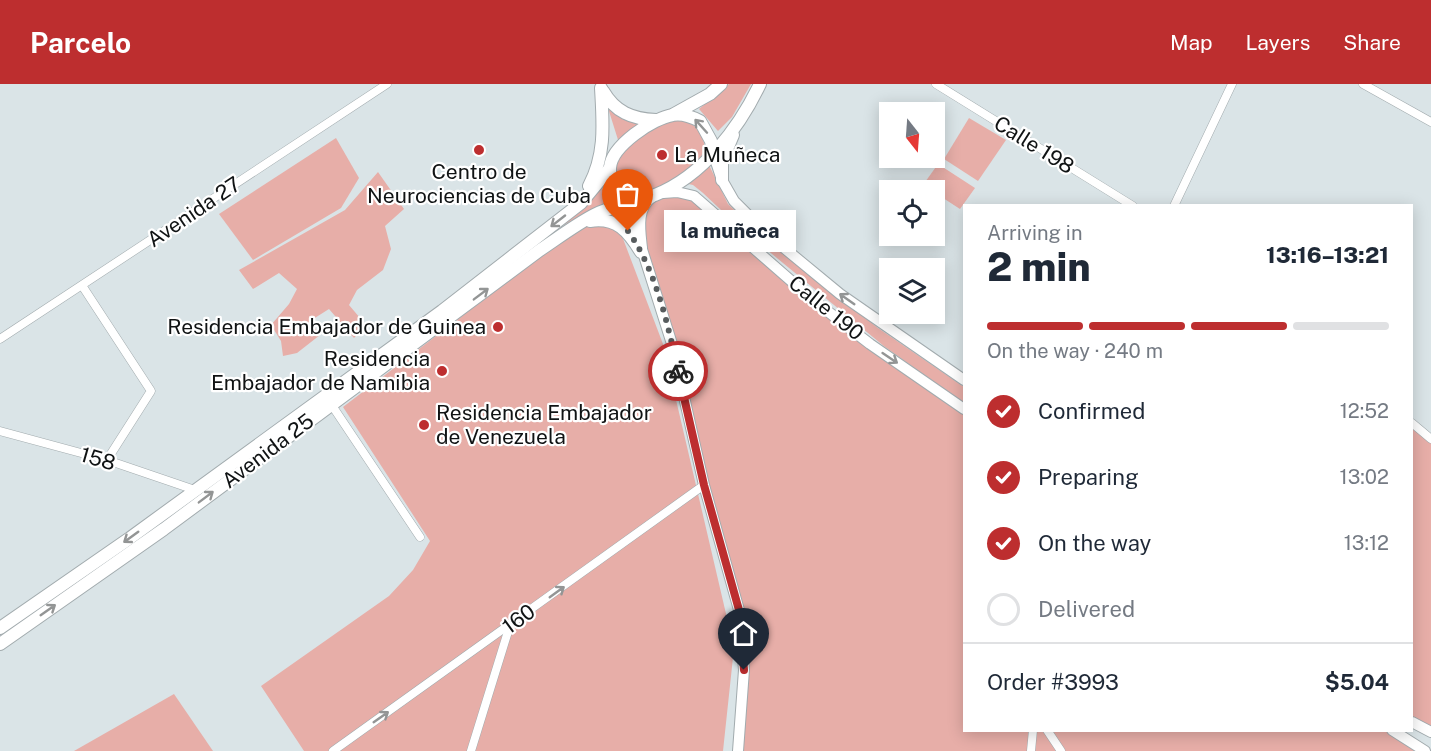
<!DOCTYPE html>
<meta charset="utf-8">
<style>
body{margin:0;font-family:"Public Sans",sans-serif;background:#f2f2f3;color:#1f2937;height:100vh;display:flex;flex-direction:column;font-size:22px;white-space:nowrap}
*{box-sizing:border-box;margin:0}
p{font-size:20px;color:#747a83}
.icon{flex:none;width:33px;height:33px;fill:none;stroke:currentColor;stroke-width:2;stroke-linecap:round;stroke-linejoin:round}
.map{position:relative;flex:1;overflow:hidden}
.side{position:absolute;left:963px;top:120px;width:450px;height:528px;display:flex;flex-direction:column;background:#fff;border-radius:0px;box-shadow:0 3px 15px #0003}
.side>*{flex:none}
.needle{width:39px;rotate:163deg}
.controls{position:absolute;left:879px;top:18px;display:grid;gap:12px}
.controls a{display:grid;place-items:center;width:66px;height:66px;border-radius:0px;background:#fff;box-shadow:0 3px 15px #0003;font-size:30px}
.pin{position:absolute;display:grid;place-items:center;width:51px;height:51px;color:#fff;margin:-62px -26px;border-radius:50% 50% 50% 0;rotate:-45deg;box-shadow:0 0 6px #0007}
.pin .icon{rotate:45deg}
.courier{position:absolute;display:grid;place-items:center;width:60px;height:60px;margin:-30px;border:4px solid #bd2e2f;border-radius:50%;background:#fff;color:#222;box-shadow:0 2px 8px #0007}
.bubble{position:absolute;height:42px;border-radius:0px;background:#fff;box-shadow:0 3px 15px #0003;font-size:20px;font-weight:800;line-height:42px;text-align:center}
.headline em{font-style:normal;font-weight:800}
.headline div{display:flex;flex-direction:column-reverse}
.headline{display:flex;align-items:center;justify-content:space-between;height:102px;padding:0 24px}
h1{font-size:39px;font-weight:800;line-height:45px}
.bar{display:grid;grid-template-columns:repeat(4,1fr);gap:9px 6px;align-content:center;height:72px;padding:0 24px}
.bar i{height:8px;border-radius:4px;background:#e0e1e3}
.bar .on{background:#bd2e2f}
.bar p{grid-column:span 4}
.line{display:flex;align-items:center;gap:15px;padding:0 24px;border-top:2px solid #e0e1e3}
.line div{flex:1}
ol{padding:0 24px;list-style:none}
li{display:flex;align-items:center;gap:18px;height:66px}
li p{margin-inline-start:auto}
li .icon{padding:6px;border-radius:50%;background:#bd2e2f;color:#fff;stroke-width:4}
li:last-child{color:#747a83}
li i{width:33px;height:33px;border:3px solid #e0e1e3;border-radius:50%}
header{display:flex;align-items:center;gap:36px;box-sizing:border-box;height:84px;padding:0 30px;background:#bd2e2f;color:#fff}
header strong{font-size:28px}
nav{display:flex;gap:33px;margin-inline-start:auto;font-size:21px}
.map>svg:first-child{display:block}
.green{fill:#e7aea8}
.lines{fill:none;stroke-linecap:round;stroke-linejoin:round}
.minor-casing{stroke:#a2abae;stroke-width:9}
.secondary-casing{stroke:#a2abae;stroke-width:12}
.primary-casing{stroke:#a2abae;stroke-width:14}
.minor{stroke:#fff;stroke-width:8}
.secondary{stroke:#fff;stroke-width:10}
.primary{stroke:#fff;stroke-width:12}
.oneway{stroke:#939595}
.done{stroke:#575c5e;stroke-width:6;stroke-dasharray:0 10.8}
.route{stroke:#bd2e2f;stroke-width:8}
.poi-dot{fill:#bd2e2f;stroke:#fff;stroke-width:2}
.labels{text-anchor:middle;stroke-width:4.5;stroke-linejoin:round;paint-order:stroke}
.street-label{font-size:21px;fill:#101314;stroke:#fff}
.poi-label{font-size:21px;fill:#101314;stroke:#fff;text-anchor:start}
</style>
<header>
<strong>Parcelo</strong>
<nav><a>Map</a><a>Layers</a><a>Share</a></nav>
</header>
<div class="map">
<svg width="1431" height="667" viewBox="0 0 1431 667">
<rect width="100%" height="100%" fill="#dae4e7"/>
<g class="green">
<path d="M729,0H751L732,33L718,47L699,25Z"/>
<path d="M608,24L622,35L638,40L619,59Z"/>
<path d="M969,34L1006,56L978,97L944,75Z"/>
<path d="M665,37C671,37 678,36 684,37C699,40 710,59 701,73C689,91 648,113 627,108C624,103 618,97 617,92C610,70 649,45 665,37Z"/>
<path d="M336,54L359,94L341,124L253,176L219,130Z"/>
<path d="M938,80L975,104L960,125L923,101Z"/>
<path d="M709,81L728,120L764,154L878,244L964,303V319L885,263L738,142L703,109L693,101L684,99Z"/>
<path d="M378,88L404,125L385,142L391,165L383,186L357,206L349,221L366,241L354,254L329,225L310,237L320,251L297,269L283,272L281,257L271,241L289,220L297,205L279,189L253,205L239,186L345,126Z"/>
<path d="M605,98L612,113L617,117L598,123L558,144Z"/>
<path d="M652,112H694L813,216L964,325V646H1392L1425,667H738L742,547L672,260L641,168L645,117Z"/>
<path d="M596,141L612,144L622,152L663,260L734,564L723,667H304L261,602L389,512L413,486L430,457L343,323L559,158L583,143Z"/>
<path d="M1412,339L1431,355V648L1412,638Z"/>
<path d="M174,610L213,667H74Z"/>
</g>
<g class="lines">
<g class="minor-casing">
<g id="minor">
<path d="M936,0L1133,122"/>
<path d="M1363,0L1431,38"/>
<path d="M1174,122L1232,0"/>
<path d="M83,203L151,307L107,376"/>
<path d="M0,255L387,0"/>
<path d="M331,320L420,453"/>
<path d="M1412,339L1431,355"/>
<path d="M0,347L107,376L195,406"/>
<path d="M1047,646L1061,667"/>
<path d="M333,667L704,401"/>
<path d="M471,667L510,541"/>
<path d="M1031,667L1033,646"/>
</g>
</g>
<g class="secondary-casing">
<g id="secondary">
<path d="M713,69L722,96L734,117L766,149L840,210L964,296"/>
<path d="M663,109L677,108L694,112L813,216L870,260L964,325"/>
<path d="M627,118L672,260L704,401L739,526L744,586L738,667"/>
<path d="M1412,638L1431,648"/>
<path d="M1392,646L1425,667"/>
</g>
</g>
<g class="primary-casing">
<g id="primary">
<path d="M603,7C615,28 632,35 656,36"/>
<path d="M674,30L710,10L721,0"/>
<path d="M722,96V77L733,51"/>
<path d="M589,102C606,70 603,40 601,4"/>
<path d="M627,118C620,109 609,97 610,84C611,62 653,34 673,31C682,29 692,33 700,37L711,57L713,69"/>
<path d="M590,137C617,133 628,147 641,168"/>
<path d="M641,164C639,146 635,123 652,112"/>
<path d="M0,544L130,454L442,227L581,119L610,84"/>
<path d="M0,560L164,445L540,166C558,154 575,141 594,131C614,121 635,119 655,111C703,92 739,44 760,0"/>
</g>
</g>
<use href="#minor" class="minor"/>
<use href="#secondary" class="secondary"/>
<use href="#primary" class="primary"/>
</g>
<defs><path id="oneway-shaft" d="M-6 0H5M1.5-3L5.5 0L1.5 3" fill="none" stroke-width="1.6" stroke-linecap="round" stroke-linejoin="round" transform="scale(1.5)"/></defs>
<g class="oneway">
<use href="#oneway-shaft" transform="translate(701 42) rotate(-132)"/>
<use href="#oneway-shaft" transform="translate(558 137) rotate(142)"/>
<use href="#oneway-shaft" transform="translate(481 210) rotate(-37)"/>
<use href="#oneway-shaft" transform="translate(847 215) rotate(-145)"/>
<use href="#oneway-shaft" transform="translate(890 274) rotate(34)"/>
<use href="#oneway-shaft" transform="translate(206 413) rotate(-37)"/>
<use href="#oneway-shaft" transform="translate(131 453) rotate(144)"/>
<use href="#oneway-shaft" transform="translate(557 508) rotate(-36)"/>
<use href="#oneway-shaft" transform="translate(48 526) rotate(-35)"/>
<use href="#oneway-shaft" transform="translate(381 633) rotate(-35)"/>
</g>
<g class="lines">
<path class="done" d="M628,147C656,186 668,241 678,287"/>
<path class="route" d="M678,287L704,401L739,526L744,586"/>
</g>
<g class="poi-dot">
<circle cx="479" cy="66" r="6"/>
<circle cx="662" cy="71" r="6"/>
<circle cx="498" cy="243" r="6"/>
<circle cx="442" cy="287" r="6"/>
<circle cx="424" cy="341" r="6"/>
</g>
<g class="labels">
<g class="street-label">
<text transform="translate(1034 61) rotate(32)" y="7">Calle 198</text>
<text transform="translate(194 128) rotate(-34)" y="7">Avenida 27</text>
<text transform="translate(826 224) rotate(39)" y="7">Calle 190</text>
<text transform="translate(268 367) rotate(-37)" y="7">Avenida 25</text>
<text transform="translate(98 375) rotate(16)" y="7">158</text>
<text transform="translate(519 535) rotate(-36)" y="7">160</text>
</g>
<g class="poi-label">
<text x="674" y="78">La Muñeca</text>
<text x="479" y="95" text-anchor="middle">Centro de<tspan x="479" dy="24">Neurociencias de Cuba</tspan></text>
<text x="486" y="250" text-anchor="end">Residencia Embajador de Guinea</text>
<text x="430" y="282" text-anchor="end">Residencia<tspan x="430" dy="24">Embajador de Namibia</tspan></text>
<text x="436" y="336">Residencia Embajador<tspan x="436" dy="24">de Venezuela</tspan></text>
</g>
</g>
</svg>
<div class="controls">
<a><svg class="needle" viewBox="-14 -14 28 28"><path d="M0-13l5 13h-10z" fill="#e53935"/><path d="M0 13l5-13h-10z" fill="#747a83"/></svg></a>
<a><svg class="icon" aria-label="locate" viewBox="0 0 24 24"><circle cx="12" cy="12" r="6"/><path d="M12 2v4M12 18v4M2 12h4M18 12h4"/></svg></a>
<a><svg class="icon" aria-label="layers" viewBox="0 0 24 24"><path d="M12 4l9 5-9 5-9-5zM3 14l9 5 9-5"/></svg></a>
</div>
<div class="pin" style="left:628px;top:147px;background:#ea580c"><svg class="icon" aria-label="bag" viewBox="0 0 24 24"><path d="M5 8h14l-1 12H6zM9 8a3 3 0 0 1 6 0"/></svg></div>
<div class="pin" style="left:744px;top:586px;background:#1f2937"><svg class="icon" aria-label="home" viewBox="0 0 24 24"><path d="M3 11l9-7 9 7M6 9v11h12V9"/></svg></div>
<div class="courier" style="left:678px;top:287px"><svg class="icon" aria-label="bike" viewBox="0 0 24 24"><circle cx="6" cy="16" r="4"/><circle cx="18" cy="16" r="4"/><path d="M6 16l4-8h5l3 8M10 8l3 8H6M13 5h3"/></svg></div>
<div class="bubble" style="left:664px;top:126px;width:132px">la muñeca</div>
<section class="side">
<div class="headline"><div><h1>2 min</h1><p>Arriving in</p></div><em>13:16–13:21</em></div>
<div class="bar"><i class="on"></i><i class="on"></i><i class="on"></i><i></i><p>On the way · 240 m</p></div>
<ol>
<li><svg class="icon" aria-label="check" viewBox="0 0 24 24"><path d="M5 12l5 5 9-10"/></svg>Confirmed<p>12:52</p></li>
<li><svg class="icon" aria-label="check" viewBox="0 0 24 24"><path d="M5 12l5 5 9-10"/></svg>Preparing<p>13:02</p></li>
<li><svg class="icon" aria-label="check" viewBox="0 0 24 24"><path d="M5 12l5 5 9-10"/></svg>On the way<p>13:12</p></li>
<li><i></i>Delivered</li>
</ol>
<div class="line" style="height:78px"><div>Order #3993</div><b>$5.04</b></div>
</section>
</div>
